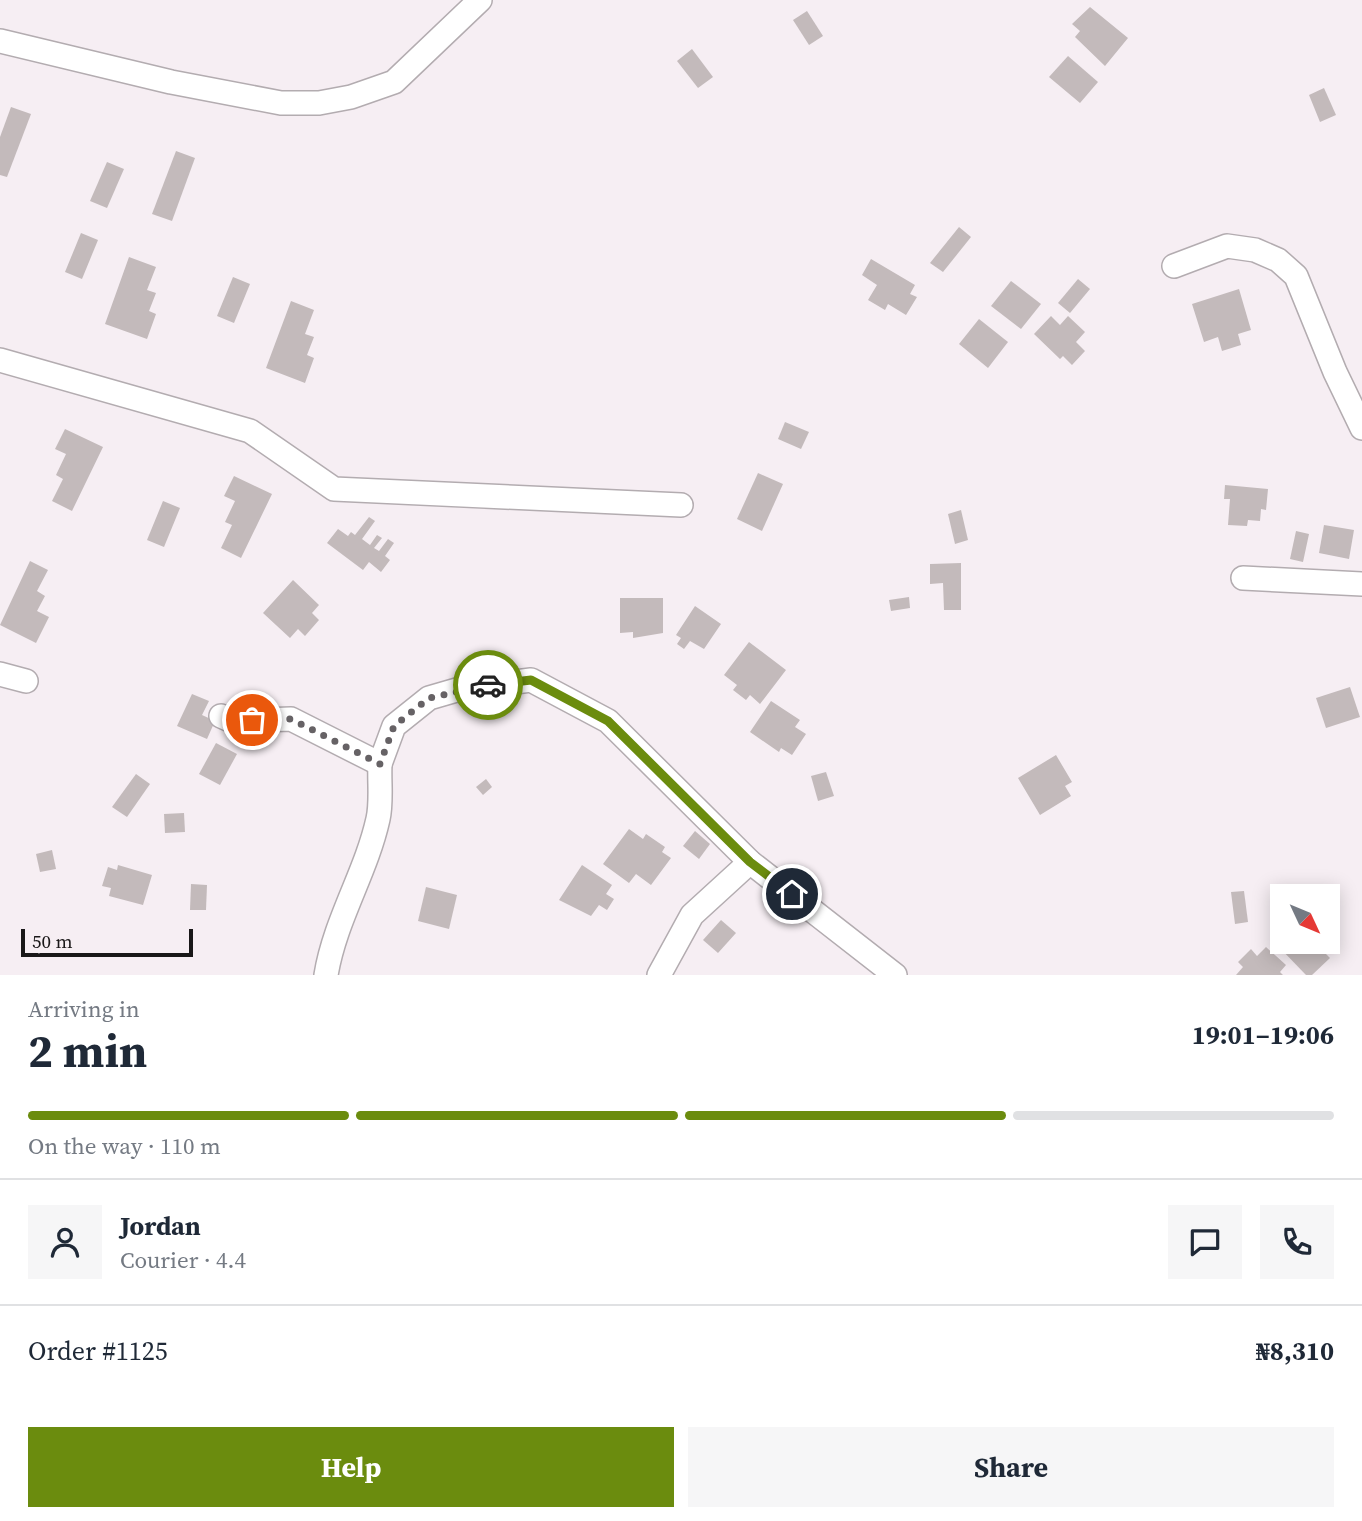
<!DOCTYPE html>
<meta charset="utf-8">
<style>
body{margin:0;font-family:"Source Serif 4",serif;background:#f6f6f7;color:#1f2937;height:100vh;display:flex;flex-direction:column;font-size:26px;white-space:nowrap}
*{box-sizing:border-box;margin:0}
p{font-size:23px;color:#747a83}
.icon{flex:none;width:38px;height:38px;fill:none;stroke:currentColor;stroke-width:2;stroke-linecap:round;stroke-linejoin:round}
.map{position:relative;height:975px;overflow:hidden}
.panel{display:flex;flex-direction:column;background:#fff;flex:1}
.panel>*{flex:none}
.needle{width:46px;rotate:134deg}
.tools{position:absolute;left:1270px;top:884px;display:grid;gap:14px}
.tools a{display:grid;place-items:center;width:70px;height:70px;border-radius:0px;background:#fff;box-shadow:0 4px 18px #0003;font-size:35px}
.scale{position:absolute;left:21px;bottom:18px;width:172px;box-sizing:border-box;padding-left:7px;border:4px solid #191718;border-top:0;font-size:19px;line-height:24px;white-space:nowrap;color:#191718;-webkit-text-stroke:5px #f6eef3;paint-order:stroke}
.pin{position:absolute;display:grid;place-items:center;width:60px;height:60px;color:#fff;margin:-30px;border:4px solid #fff;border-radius:50%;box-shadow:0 2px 7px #0007}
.courier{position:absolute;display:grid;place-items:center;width:70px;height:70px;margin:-35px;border:5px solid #6b8c0e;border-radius:50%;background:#fff;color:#222;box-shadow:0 2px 9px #0007}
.summary em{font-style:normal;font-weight:700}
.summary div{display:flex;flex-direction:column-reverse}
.summary{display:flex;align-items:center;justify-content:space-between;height:119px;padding:0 28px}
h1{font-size:46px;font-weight:700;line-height:52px}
.bar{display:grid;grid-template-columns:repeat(4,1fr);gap:10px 7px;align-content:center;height:84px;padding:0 28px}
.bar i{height:9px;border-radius:5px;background:#e0e1e3}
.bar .selected{background:#6b8c0e}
.bar p{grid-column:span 4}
.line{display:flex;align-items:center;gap:18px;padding:0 28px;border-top:2px solid #e0e1e3}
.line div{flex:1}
.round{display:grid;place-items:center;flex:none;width:74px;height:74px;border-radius:0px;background:#f6f6f7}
.button{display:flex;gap:14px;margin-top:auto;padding:14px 28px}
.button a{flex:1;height:80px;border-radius:0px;background:#6b8c0e;color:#fff;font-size:28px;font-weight:700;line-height:80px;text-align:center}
.button a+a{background:#f6f6f7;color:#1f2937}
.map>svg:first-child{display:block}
.building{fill:#c3babb}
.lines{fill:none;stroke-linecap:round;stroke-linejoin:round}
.minor-casing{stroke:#b3acb0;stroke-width:26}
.minor{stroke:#fff;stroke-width:23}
.done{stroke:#666265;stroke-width:7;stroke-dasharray:0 12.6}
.route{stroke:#6b8c0e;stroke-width:9}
</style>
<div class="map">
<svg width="1362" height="975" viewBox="0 0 1362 975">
<rect width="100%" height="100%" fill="#f6eef3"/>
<g class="building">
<path d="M1090,7L1128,38L1105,66L1075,37L1080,31L1072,24Z"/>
<path d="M807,11L823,36L809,45L793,20Z"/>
<path d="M692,49L713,77L698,88L677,61Z"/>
<path d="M1068,56L1098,82L1080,103L1049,77Z"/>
<path d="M1324,88L1336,115L1320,122L1309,95Z"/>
<path d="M11,107L31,114L7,177L0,175V137Z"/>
<path d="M176,151L195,158L172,221L152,214Z"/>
<path d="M107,162L124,169L107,208L90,201Z"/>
<path d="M959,227L971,237L943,272L930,263Z"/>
<path d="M81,233L98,240L82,279L65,272Z"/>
<path d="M129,257L156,267L147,290L156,293L149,311L156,314L147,339L105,324Z"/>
<path d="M871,259L915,285L910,294L917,297L906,315L888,304L885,310L868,300L877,285L862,275Z"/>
<path d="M233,277L250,284L234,323L217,316Z"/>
<path d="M1078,279L1090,289L1070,313L1058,303Z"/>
<path d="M1011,281L1041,304L1021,329L991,306Z"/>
<path d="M1239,289L1251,330L1238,334L1241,345L1222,351L1218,337L1204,342L1192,304Z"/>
<path d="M291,301L314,310L305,334L314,337L307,355L314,358L305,383L266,368Z"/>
<path d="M1051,316L1060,325L1068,316L1085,332L1076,342L1085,351L1072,365L1063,356L1060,359L1034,334Z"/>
<path d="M979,319L1008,342L988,368L959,344Z"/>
<path d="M785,422L809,432L801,449L778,439Z"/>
<path d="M65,429L103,447L72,511L52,501L63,479L56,475L66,454L55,449Z"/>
<path d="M758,473L783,484L762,531L737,519Z"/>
<path d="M234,476L272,494L241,558L221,548L232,525L225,522L235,501L224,496Z"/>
<path d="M1225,485L1268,489L1266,510L1261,509L1260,521L1248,520L1247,526L1228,525L1230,499H1224Z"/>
<path d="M163,501L180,508L164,547L147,540Z"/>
<path d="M961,510L968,540L955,544L948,514Z"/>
<path d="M369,517L375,521L362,539L370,545L377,535L382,538L374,548L379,551L388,539L394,543L385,556L390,560L381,572L369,562L363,570L327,543L338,529L348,536L351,532L355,535Z"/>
<path d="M1324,525L1354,530L1349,559L1319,553Z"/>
<path d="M1296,531L1309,534L1303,562L1290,559Z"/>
<path d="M30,561L48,570L37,591L45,596L37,611L49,617L36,643L0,625Z"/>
<path d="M961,563V610H944L943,583L930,584V564Z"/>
<path d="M293,580L319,605L312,613L319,620L305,636L298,629L290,638L263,613Z"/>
<path d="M909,597L910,608L891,611L889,600Z"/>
<path d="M620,598H663V633L633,638V632L620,633Z"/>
<path d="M695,606L721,624L704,649L690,641L684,649L677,644L681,638L676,635Z"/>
<path d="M749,642L786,670L760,704L750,695L746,700L733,690L737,685L724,675Z"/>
<path d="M1350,687L1360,717L1326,728L1316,698Z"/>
<path d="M192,694L209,701L202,715L215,721L207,739L177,726Z"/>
<path d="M771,701L800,720L795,727L806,734L792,755L781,748L779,752L750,732Z"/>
<path d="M216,743L237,754L220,785L199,774Z"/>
<path d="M1056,755L1072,782L1065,786L1071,796L1040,815L1018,778Z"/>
<path d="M826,772L834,796L818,801L811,776Z"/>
<path d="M136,774L150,784L127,817L112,807Z"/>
<path d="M486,779L492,787L483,795L476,787Z"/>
<path d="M184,813L185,832L165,833L164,814Z"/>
<path d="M629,829L643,839L646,834L665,847L662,852L671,858L651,885L636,874L629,883L603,864Z"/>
<path d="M695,831L710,844L699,859L683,846Z"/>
<path d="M52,850L56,869L40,872L36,854Z"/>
<path d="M118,865L152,875L143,905L109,896L111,888L102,886L108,867L117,870Z"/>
<path d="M582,865L612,885L606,894L614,899L607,910L599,905L591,916L559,900Z"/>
<path d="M191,884L207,885L206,910H190Z"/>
<path d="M426,887L457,895L449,929L418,921Z"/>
<path d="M1244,891L1248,922L1235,924L1231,892Z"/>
<path d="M721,920L736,933L718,953L703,940Z"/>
<path d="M1285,942H1314L1330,958L1312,975H1306L1279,947Z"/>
<path d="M1266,947L1286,965L1280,972L1283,975H1236L1243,967L1238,962L1251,949L1257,956Z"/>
</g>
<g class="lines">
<g class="minor-casing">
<g id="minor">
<path d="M0,41L171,82L281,103H319L351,97L394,82L480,0"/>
<path d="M1174,266L1227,246L1255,250L1278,260L1296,276L1335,372L1362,428"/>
<path d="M0,360L250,431L334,489L681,505"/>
<path d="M1243,578L1362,584"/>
<path d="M0,674L26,681"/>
<path d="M221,716L232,721L291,719L380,764L394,726L429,698L460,689L531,680L608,721L750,862L895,975"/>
<path d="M326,975C335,920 366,873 378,819C382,802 379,781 380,764"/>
<path d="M659,975L692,915L750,862"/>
</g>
</g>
<use href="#minor" class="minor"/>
</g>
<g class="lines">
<path class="done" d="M252,720L291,719L380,764L394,726L429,698L488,685"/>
<path class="route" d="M488,685L531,680L608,721L750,862L792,894"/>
</g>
</svg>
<div class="tools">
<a><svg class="needle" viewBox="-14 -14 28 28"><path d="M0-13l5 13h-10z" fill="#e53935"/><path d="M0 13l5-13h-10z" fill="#747a83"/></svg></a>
</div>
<div class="scale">50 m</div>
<div class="pin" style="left:252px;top:720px;background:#ea580c"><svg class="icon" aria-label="bag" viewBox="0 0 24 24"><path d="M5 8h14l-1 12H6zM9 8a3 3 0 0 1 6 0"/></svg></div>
<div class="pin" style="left:792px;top:894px;background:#1f2937"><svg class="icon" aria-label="home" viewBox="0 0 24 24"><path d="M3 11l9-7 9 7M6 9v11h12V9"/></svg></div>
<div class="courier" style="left:488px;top:685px"><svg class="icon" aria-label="car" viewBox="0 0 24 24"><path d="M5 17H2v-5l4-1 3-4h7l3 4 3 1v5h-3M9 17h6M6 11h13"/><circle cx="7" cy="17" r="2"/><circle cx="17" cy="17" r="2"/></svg></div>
</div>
<section class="panel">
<div class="summary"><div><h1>2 min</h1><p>Arriving in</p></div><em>19:01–19:06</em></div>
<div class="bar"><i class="selected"></i><i class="selected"></i><i class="selected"></i><i></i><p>On the way · 110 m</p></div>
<div class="line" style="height:126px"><a class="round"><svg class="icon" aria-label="person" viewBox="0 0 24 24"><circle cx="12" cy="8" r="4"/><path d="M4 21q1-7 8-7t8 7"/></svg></a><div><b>Jordan</b><p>Courier · 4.4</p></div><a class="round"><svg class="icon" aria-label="chat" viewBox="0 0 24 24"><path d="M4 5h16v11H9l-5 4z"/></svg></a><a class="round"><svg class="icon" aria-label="phone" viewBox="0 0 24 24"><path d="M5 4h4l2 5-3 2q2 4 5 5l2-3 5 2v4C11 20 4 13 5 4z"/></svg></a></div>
<div class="line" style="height:91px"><div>Order #1125</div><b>₦8,310</b></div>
<div class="button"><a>Help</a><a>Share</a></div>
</section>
